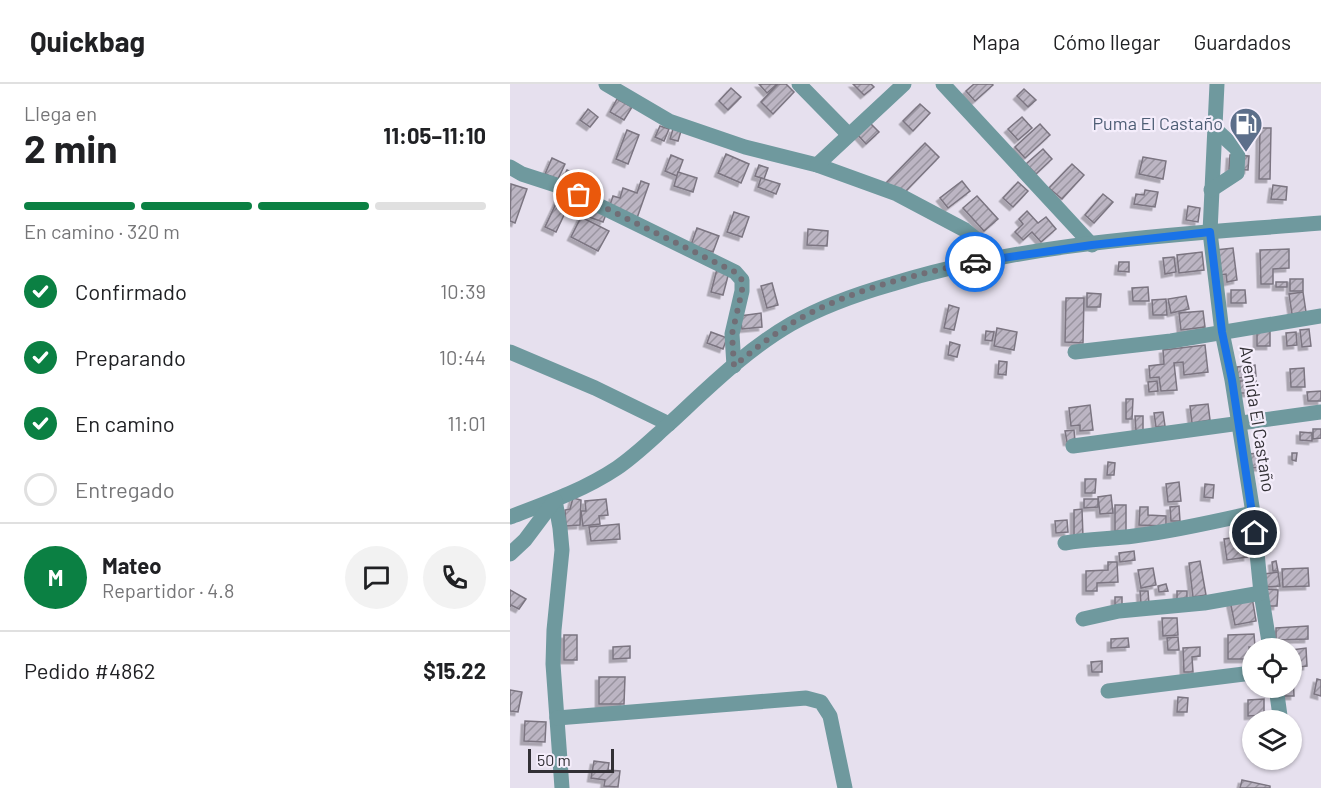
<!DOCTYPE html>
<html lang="es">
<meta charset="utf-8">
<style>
body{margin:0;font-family:Barlow,sans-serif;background:#f2f2f2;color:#202124;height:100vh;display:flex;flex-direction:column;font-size:22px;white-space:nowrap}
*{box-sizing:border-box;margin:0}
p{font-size:20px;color:#757577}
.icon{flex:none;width:33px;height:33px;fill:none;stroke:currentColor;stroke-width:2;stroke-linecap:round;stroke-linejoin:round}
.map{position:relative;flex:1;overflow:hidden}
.details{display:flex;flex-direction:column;background:#fff;width:510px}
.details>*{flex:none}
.controls{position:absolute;left:732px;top:554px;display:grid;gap:12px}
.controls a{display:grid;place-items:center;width:60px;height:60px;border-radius:50%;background:#fff;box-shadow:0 2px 4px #0004;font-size:30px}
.scale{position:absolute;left:18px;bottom:15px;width:86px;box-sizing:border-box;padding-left:6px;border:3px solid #323035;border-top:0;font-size:16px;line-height:21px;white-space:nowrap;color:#323035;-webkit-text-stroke:4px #f4edfb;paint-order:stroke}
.pin{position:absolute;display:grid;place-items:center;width:51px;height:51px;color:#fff;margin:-26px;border:3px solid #fff;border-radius:50%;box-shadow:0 2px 6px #0007}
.courier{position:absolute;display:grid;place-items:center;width:60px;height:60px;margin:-30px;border:4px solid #1a73e8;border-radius:50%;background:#fff;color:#222;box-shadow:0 2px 8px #0007}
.headline em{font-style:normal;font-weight:700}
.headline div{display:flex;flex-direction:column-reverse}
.headline{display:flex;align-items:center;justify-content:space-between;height:102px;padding:0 24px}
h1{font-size:39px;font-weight:700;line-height:45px}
.bar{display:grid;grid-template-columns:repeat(4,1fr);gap:9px 6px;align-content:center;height:72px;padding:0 24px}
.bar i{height:8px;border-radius:4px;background:#e0e0e0}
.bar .active{background:#0b8043}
.bar p{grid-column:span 4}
.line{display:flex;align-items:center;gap:15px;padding:0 24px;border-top:2px solid #e0e0e0}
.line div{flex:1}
.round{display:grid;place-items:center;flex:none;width:63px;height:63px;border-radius:32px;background:#f2f2f2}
ol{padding:0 24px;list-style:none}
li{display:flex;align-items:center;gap:18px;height:66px}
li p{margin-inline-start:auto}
li .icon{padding:6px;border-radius:50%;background:#0b8043;color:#fff;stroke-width:4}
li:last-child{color:#757577}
li i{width:33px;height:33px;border:3px solid #e0e0e0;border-radius:50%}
header{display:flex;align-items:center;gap:36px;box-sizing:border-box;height:84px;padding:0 30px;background:#fff;border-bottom:2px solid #e0e0e0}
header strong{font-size:28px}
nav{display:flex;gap:33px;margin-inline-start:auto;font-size:21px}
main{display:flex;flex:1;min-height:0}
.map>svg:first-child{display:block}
.building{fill:url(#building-hatch);stroke:#7b7581;stroke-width:1.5;filter:url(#shadow)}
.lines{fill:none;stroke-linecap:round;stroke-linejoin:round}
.minor{stroke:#6f999e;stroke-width:15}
.done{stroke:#716e76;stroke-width:6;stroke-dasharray:0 10.8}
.route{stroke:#1a73e8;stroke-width:8}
.labels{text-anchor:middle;stroke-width:4.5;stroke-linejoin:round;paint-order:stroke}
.service-label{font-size:18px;fill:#4e5e75;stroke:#f4edfb;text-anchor:end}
.street-label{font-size:18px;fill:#323035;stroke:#f4edfb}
</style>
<header>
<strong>Quickbag</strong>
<nav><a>Mapa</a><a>Cómo llegar</a><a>Guardados</a></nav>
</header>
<main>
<section class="details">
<div class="headline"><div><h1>2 min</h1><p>Llega en</p></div><em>11:05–11:10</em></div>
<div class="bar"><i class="active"></i><i class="active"></i><i class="active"></i><i></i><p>En camino · 320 m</p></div>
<ol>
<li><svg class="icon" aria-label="check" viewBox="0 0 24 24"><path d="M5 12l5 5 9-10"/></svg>Confirmado<p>10:39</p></li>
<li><svg class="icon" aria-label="check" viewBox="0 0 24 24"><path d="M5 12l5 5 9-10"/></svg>Preparando<p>10:44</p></li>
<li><svg class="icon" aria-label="check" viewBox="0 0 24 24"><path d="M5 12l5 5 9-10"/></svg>En camino<p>11:01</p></li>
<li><i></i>Entregado</li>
</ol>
<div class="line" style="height:108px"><b class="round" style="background:#0b8043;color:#fff">M</b><div><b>Mateo</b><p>Repartidor · 4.8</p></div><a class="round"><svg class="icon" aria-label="chat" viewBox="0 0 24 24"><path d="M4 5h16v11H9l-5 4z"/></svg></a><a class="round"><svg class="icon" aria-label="phone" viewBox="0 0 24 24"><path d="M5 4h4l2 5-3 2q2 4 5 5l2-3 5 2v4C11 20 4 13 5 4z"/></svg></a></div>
<div class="line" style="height:78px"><div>Pedido #4862</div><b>$15.22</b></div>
</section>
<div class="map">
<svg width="811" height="704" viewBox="0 0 811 704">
<defs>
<pattern id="building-hatch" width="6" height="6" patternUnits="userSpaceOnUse" patternTransform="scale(1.5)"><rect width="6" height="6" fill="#bcb5c3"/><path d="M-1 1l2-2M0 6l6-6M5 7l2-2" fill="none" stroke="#99949f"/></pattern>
<filter id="shadow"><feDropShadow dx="-3.5" dy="3.5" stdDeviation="0" flood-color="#0004"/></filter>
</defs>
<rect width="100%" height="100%" fill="#e6e0ee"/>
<g class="building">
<path d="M249,0H267L257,9Z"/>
<path d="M268,0H276L284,8L263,30L251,18Z"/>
<path d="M343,0H361L364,3L354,11Z"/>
<path d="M464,0H482L483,1L465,17L456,7Z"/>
<path d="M221,4L231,13L218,26L209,17Z"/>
<path d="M514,5L526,16L518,23L507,12Z"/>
<path d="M107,15L122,23L114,36L100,28Z"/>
<path d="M410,20L420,29L403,47L393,37Z"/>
<path d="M78,25L88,33L80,43L70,36Z"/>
<path d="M512,33L522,44L508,56L498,45Z"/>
<path d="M359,38L369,48L356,60L347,50Z"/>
<path d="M530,40L540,51L515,74L505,63Z"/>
<path d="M150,42L159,45L154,57L145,53Z"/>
<path d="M750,44H761L760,95H749Z"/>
<path d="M163,45L171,47L168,57L160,55Z"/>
<path d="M117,46L129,51L118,80L106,75Z"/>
<path d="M415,59L429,73L394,109L376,99Z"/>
<path d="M533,65L542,75L526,90L516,80Z"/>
<path d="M216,70L239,80L231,99L208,89Z"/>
<path d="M161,71L173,76L167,92L155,87Z"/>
<path d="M720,71L739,72L738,86L719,85Z"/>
<path d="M633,73L656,77L653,95L629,90Z"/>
<path d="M42,74L55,80L48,95L35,90Z"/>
<path d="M562,80L574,91L552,115L539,104Z"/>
<path d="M249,81L258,84L254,95L245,92Z"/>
<path d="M57,86L75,95L70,106L51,97Z"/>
<path d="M168,88L187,94L183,108L164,102Z"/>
<path d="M251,94L270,100L266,110L248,103Z"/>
<path d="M131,97L139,100L127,134L99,124L103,112L110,114L113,104L127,109Z"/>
<path d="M452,97L460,107L438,124L430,114Z"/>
<path d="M508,98L518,107L503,123L493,114Z"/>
<path d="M1,100L17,105L5,139L0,137Z"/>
<path d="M763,101L777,103L776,116L761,115Z"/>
<path d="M635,106L648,108L645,123L624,120L626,110L634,111Z"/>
<path d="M593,110L603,118L584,139L575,131Z"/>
<path d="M50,111L61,116L46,148L35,143Z"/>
<path d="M467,112L488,135L474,147L453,124Z"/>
<path d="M678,122L690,124L688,138L676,136Z"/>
<path d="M83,123L97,128L93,138L79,133Z"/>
<path d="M517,127L528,139L536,133L546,145L531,158L522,148L513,156L505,148L513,140L509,135Z"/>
<path d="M224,128L239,133L232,153L217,148Z"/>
<path d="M71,133L99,147L88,167L61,153Z"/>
<path d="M187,144L209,152L203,168L181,161Z"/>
<path d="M298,145L318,147L317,162L297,161Z"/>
<path d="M723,164L727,196L717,198L716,190L710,191L706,166Z"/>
<path d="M779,165V184L763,185V200H751L750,166Z"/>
<path d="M692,168L694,186L669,189L667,171Z"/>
<path d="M664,173L666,188L655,190L653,174Z"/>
<path d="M609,178H619V188L608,187Z"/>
<path d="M207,185L219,188L213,211L201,208Z"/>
<rect x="780" y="195" width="13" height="12"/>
<rect x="766" y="198" width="11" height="5"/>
<path d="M262,199L268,221L257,224L251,202Z"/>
<path d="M638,203L639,217H623L622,204Z"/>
<path d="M721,206H735L736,219H721Z"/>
<path d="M793,208L796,228L782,230L779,210Z"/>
<path d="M577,209L591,210L590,223H577Z"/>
<path d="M676,212L679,225L661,229L658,215Z"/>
<path d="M556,214H574L573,259L555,258Z"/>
<path d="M656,215L657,231H643L642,216Z"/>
<path d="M439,221L449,224L444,246L434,244Z"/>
<path d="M693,227L695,243L671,246L669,229Z"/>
<path d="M251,229L252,243L232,245L230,232Z"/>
<path d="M487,244L507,248L504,266L484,262Z"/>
<path d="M799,245L801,262L792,263L790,246Z"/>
<path d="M476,247L484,248L482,257L475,256Z"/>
<rect x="747" y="247" width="13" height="15"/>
<path d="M201,248L217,254L213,265L197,259Z"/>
<path d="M786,248L787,261L777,262L776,249Z"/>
<path d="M440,258L450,261L447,273L438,271Z"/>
<path d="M695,261L698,288L674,291L673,278L664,279L667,306L651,307L649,293L640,294L639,282L654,280L653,266Z"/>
<path d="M489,277L497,278L496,291L488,290Z"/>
<path d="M745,281L746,292L728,294L727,283Z"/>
<path d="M794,284L795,303H781L780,285Z"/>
<path d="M647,297L648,307L639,308L638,298Z"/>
<path d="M730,297H746L745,309H729Z"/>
<path d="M811,307V317H798L797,308Z"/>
<path d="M616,315H623L622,335H616Z"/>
<path d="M698,320L700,336L682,339L680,322Z"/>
<path d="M580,321L583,346L570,347V341L561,342L559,324Z"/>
<path d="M653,328L655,342L646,343L644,329Z"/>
<path d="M625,332H633V347H626Z"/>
<path d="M803,345H811V354L803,355Z"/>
<path d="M564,346L565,357L557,358L555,347Z"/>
<path d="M790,348L802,349V357L790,356Z"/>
<path d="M751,369L753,383L740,384L738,370Z"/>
<path d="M782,369H787L786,377L782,376Z"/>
<path d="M598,378L605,379L604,391H597Z"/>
<path d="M575,395H586L585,409H575Z"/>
<path d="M669,398L671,417L658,418L656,400Z"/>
<path d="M695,400L704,401L703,414L694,413Z"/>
<path d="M601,411L603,429L590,430L588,413Z"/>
<path d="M63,414L71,416L70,441L56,442L55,426L60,425Z"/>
<path d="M96,415L98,431L89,432L90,440L73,442L71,427H76L75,417Z"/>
<path d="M574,415H588V423L574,424Z"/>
<rect x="605" y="421" width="11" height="26"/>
<path d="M669,422L670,437H661L660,423Z"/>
<path d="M630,423H638V431L656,432V442L629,441Z"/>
<path d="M572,425L573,453H564V426Z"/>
<path d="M557,436L558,448L546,449L545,437Z"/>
<path d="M109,440L110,455L81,457L79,443Z"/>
<path d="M734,452L737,473L717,476L714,455Z"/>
<path d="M624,467L625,476L610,478L609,469Z"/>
<path d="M690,477L696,511L683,513L679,479Z"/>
<path d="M766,477L768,487H763L762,478Z"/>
<path d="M598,478H607L608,498L587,499V507H576V487L598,486Z"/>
<path d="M643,484L646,501L631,504L628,486Z"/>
<path d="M798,484L799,502L773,503L772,485Z"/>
<path d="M768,488L770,502L755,503L754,490Z"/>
<path d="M656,500L658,507L649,508L648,502Z"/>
<path d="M756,505L768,506L767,522H756Z"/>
<path d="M0,506L16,515L9,525L1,521L0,523Z"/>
<path d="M630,507H638L639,520H631Z"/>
<path d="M667,507H677V514L667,515Z"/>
<path d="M605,513H612V522L605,523Z"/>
<path d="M742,513L746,537L725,541L720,517Z"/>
<path d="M652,534H667L668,551L653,552Z"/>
<path d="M798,542V555L766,556V544Z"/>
<path d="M744,550L745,563H739L740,575H718V551Z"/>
<rect x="54" y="551" width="13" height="25"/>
<path d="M668,553L669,566H658L657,554Z"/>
<path d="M618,554L619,563L601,564V555Z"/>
<path d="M120,562V574L103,575V563Z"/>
<path d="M690,563V572L682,573L683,588H674L673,564Z"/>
<path d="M796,564L797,582L782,584V566Z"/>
<path d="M592,577V588H582L581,578Z"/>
<path d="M782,591H783L784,612H773L772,603H782Z"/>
<path d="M89,593H115L114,620H89Z"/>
<path d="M807,595L811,596V612L804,610Z"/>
<path d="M0,606L12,608L8,628L0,627Z"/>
<path d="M668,613L678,614L677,628H667Z"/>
<path d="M754,615V631L738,632V616Z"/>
<path d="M15,637L36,638L35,658L14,657Z"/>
<path d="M84,677L99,679L98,686L110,687L108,703L94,702L95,696L81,694Z"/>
<path d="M732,696L760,702V704H730Z"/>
</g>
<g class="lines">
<g class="minor">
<path d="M96,0L159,37L235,63L307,81L387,110L455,146L475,162L483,174"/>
<path d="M289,0L339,51"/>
<path d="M433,0L582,161"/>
<path d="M707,0L700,148L712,248L722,296L743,429L751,509L760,564"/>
<path d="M307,81L394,0"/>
<path d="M0,83L12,90L49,102L225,188L232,196V207L222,250L224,282"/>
<path d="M701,106L727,89L728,66L704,44"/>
<path d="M0,268L85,304L159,340"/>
<path d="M565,268L661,257L811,232"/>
<path d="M563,362L811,328"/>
<path d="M45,416L50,444L52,466L44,546L43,580L52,704"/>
<path d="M0,433C37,419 74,406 107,384C126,371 142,355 159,340C197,305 236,266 281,240C313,222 347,210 382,200C519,157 669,151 811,139"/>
<path d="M555,459C578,455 601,455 624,452C664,447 703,438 743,429"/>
<path d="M0,470L15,456L45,416"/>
<path d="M573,535L609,527L694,519L751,509"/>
<path d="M766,603L770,632"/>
<path d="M598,607L742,589"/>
<path d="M47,634L296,614L311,618L320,632L335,704"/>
</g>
</g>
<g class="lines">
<path class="done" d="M69,111L225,188L232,196V207L222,250L224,282C242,267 260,253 279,241C334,207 403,191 465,178"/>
<path class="route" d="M465,178L582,161L700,148L712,248L722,296L745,449"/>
</g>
<defs>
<g id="fuel-pin" transform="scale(1.725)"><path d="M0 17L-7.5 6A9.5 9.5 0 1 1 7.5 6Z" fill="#5c6f8a" stroke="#f4edfb"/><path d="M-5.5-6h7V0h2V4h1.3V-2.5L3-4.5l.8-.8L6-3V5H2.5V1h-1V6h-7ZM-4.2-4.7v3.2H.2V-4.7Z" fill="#fff"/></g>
</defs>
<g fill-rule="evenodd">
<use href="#fuel-pin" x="736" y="40"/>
</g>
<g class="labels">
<g class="service-label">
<text x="713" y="46">Puma El Castaño</text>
</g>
<g class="street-label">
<text transform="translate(747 335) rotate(81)" y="6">Avenida El Castaño</text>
</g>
</g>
</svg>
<div class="controls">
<a><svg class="icon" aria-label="locate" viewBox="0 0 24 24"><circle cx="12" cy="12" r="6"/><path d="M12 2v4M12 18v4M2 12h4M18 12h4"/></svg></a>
<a><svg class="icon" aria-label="layers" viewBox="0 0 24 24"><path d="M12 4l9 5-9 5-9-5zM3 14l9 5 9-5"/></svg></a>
</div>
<div class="scale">50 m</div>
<div class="pin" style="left:69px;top:111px;background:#ea580c"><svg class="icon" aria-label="bag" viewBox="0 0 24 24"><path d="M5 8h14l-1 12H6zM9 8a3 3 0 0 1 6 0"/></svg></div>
<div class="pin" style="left:745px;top:449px;background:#1f2937"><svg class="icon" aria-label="home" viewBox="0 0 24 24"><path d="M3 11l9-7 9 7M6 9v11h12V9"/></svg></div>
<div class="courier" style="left:465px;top:178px"><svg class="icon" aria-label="car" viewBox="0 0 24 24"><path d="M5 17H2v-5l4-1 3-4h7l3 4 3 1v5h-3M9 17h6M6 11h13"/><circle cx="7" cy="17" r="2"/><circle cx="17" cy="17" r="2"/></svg></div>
</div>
</main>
